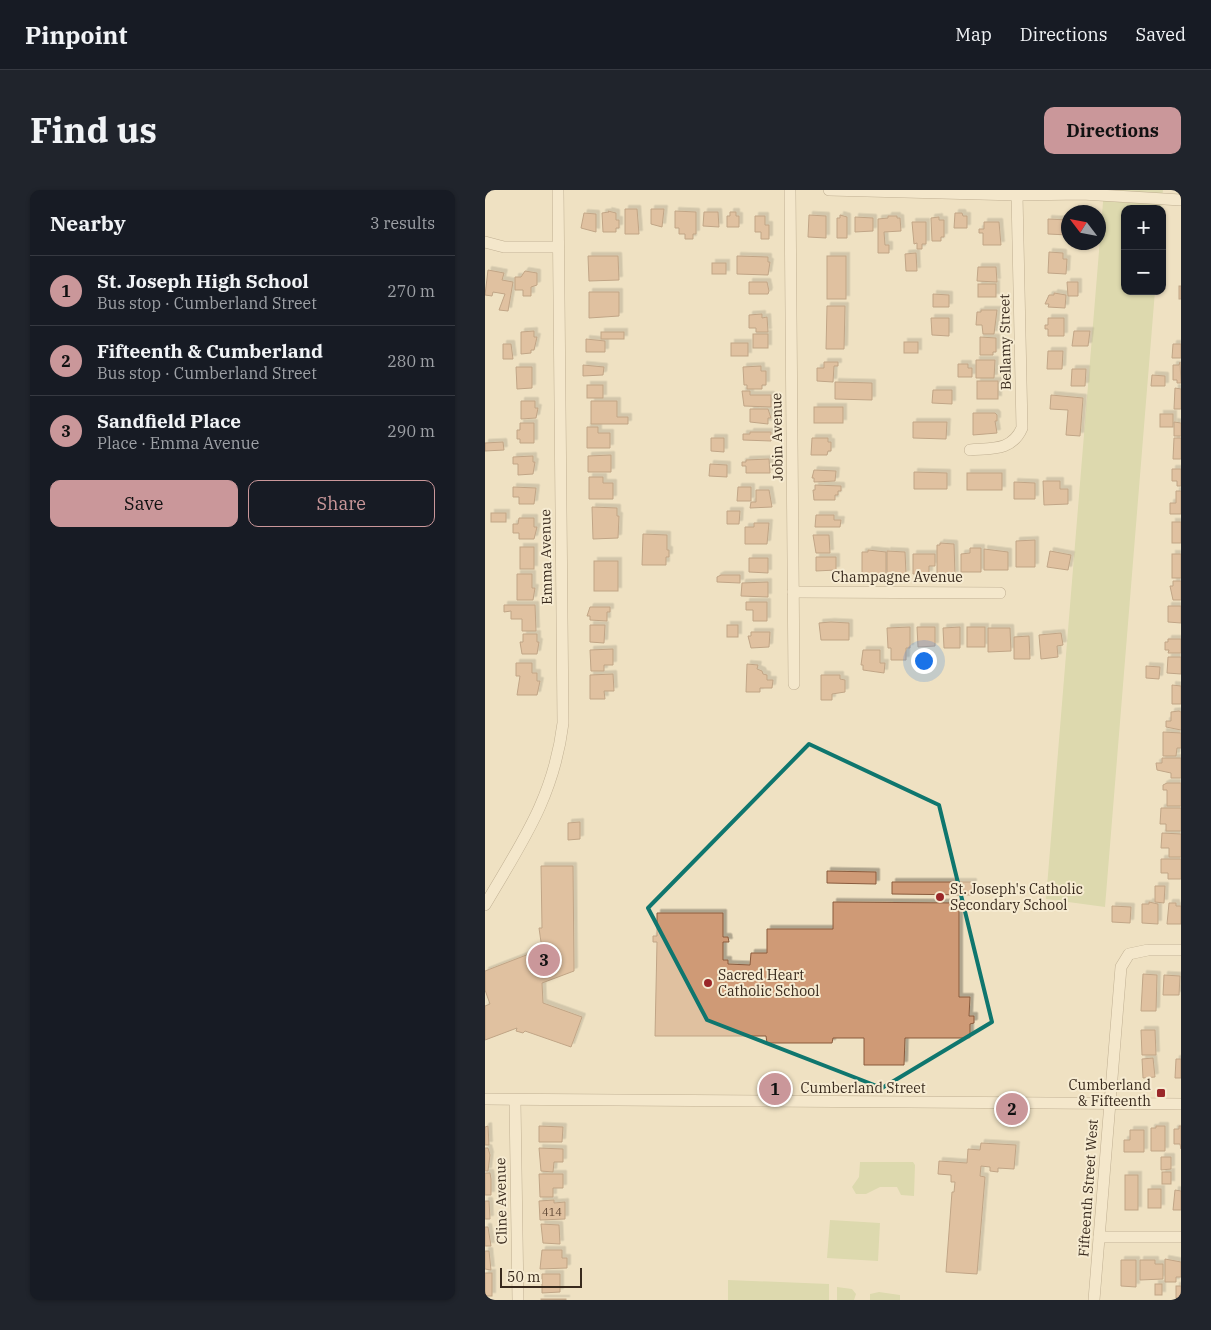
<!DOCTYPE html>
<meta charset="utf-8">
<style>
:root{--surface:#171b24;--page:#20242c;--text:#f1f3f6;--muted:#9ea1a6;--line:#363941;--accent:#ca979a}
body{margin:0;font-family:"IBM Plex Serif",serif;background:var(--page);color:var(--text)}
.controls{position:absolute;right:15px;top:15px;display:grid;overflow:hidden;border-radius:10px;box-shadow:0 1px 4px #0004}
.controls button{width:45px;height:45px;display:grid;place-items:center;padding:0;border:0;border-bottom:1px solid var(--line);background:var(--surface);color:var(--text);font:25px sans-serif}
.compass{position:absolute;left:576px;top:15px;width:45px;height:45px;border-radius:50%;background:var(--surface);box-shadow:0 1px 4px #0004;rotate:302deg}
.scale{position:absolute;left:15px;bottom:12px;width:82px;box-sizing:border-box;padding-left:5px;border:2px solid #392a1d;border-top:0;font-size:14px;line-height:18px;white-space:nowrap;color:#392a1d;-webkit-text-stroke:4px #f6ebd1;paint-order:stroke}
.you{position:absolute;left:438px;top:470px;width:18px;height:18px;margin:-12px;border:4px solid #fff;border-radius:50%;background:#1a73e8;box-shadow:0 0 0 8px #1a73e833}
.badge{display:grid;place-items:center;width:32px;height:32px;border-radius:50%;background:var(--accent);color:#111;font-size:16px;font-weight:700}
.pin{position:absolute;translate:-50% -50%;border:2px solid #fff;box-shadow:0 1px 5px #0006}
.list{margin:0;padding:0;list-style:none}
h2{display:flex;justify-content:space-between;align-items:center;height:65px;margin:0;padding:0 20px;font-size:21px}
h2 small{font-size:16px;font-weight:400;color:var(--muted)}
.list li{display:grid;grid-template-columns:32px 1fr auto;gap:15px;align-items:center;box-sizing:border-box;height:70px;padding:0 20px;border-top:1px solid var(--line)}
.list b{display:block;font-size:19px;white-space:nowrap}
.list p{margin:0;font-size:16px;white-space:nowrap;color:var(--muted)}
.list em{font-size:16px;font-style:normal;color:var(--muted)}
.actions{display:flex;gap:10px;padding:15px 20px}
.actions a{flex:1;padding:11px 0;border:1px solid var(--accent);border-radius:10px;text-align:center;font-size:18px;color:var(--accent)}
.actions .main{background:var(--accent);color:#111}
.map{position:relative;flex:none;width:696px;height:1110px;overflow:hidden;border-radius:10px}
header{display:flex;align-items:center;gap:30px;box-sizing:border-box;height:70px;padding:0 25px;background:var(--surface);border-bottom:1px solid var(--line)}
header strong{font-size:24px}
nav{display:flex;gap:28px;margin-inline-start:auto;font-size:18px}
.intro{display:flex;align-items:center;justify-content:space-between;box-sizing:border-box;height:120px;padding:0 30px}
h1{margin:0;font-size:35px}
.button{padding:12px 22px;border-radius:10px;background:var(--accent);color:#111;font-size:18px;font-weight:700}
main{display:flex;gap:30px;padding:0 30px}
aside{flex:1;background:var(--surface);border-radius:10px;box-shadow:0 1px 4px #0004}
.map>svg:first-child{display:block}
.green{fill:#c8ce95}
.building{fill:#cf9a76;stroke:#895b3d;filter:url(#shadow)}
.lines{fill:none;stroke-linecap:round;stroke-linejoin:round}
.minor-casing{stroke:#897258;stroke-width:12}
.minor{stroke:#faeed5;stroke-width:11}
.marked{fill:none;stroke:#0f766e;stroke-width:4;stroke-linejoin:round}
.poi-dot{fill:#9a2729;stroke:#f6ebd1;stroke-width:2}
.labels{text-anchor:middle;dominant-baseline:central;stroke-width:4;stroke-linejoin:round;paint-order:stroke}
.number-label{font-size:11px;fill:#5e4633}
.street-label{font-size:14px;fill:#392a1d;stroke:#f6ebd1}
.poi-label{font-size:14px;fill:#392a1d;stroke:#f6ebd1;text-anchor:start}
</style>
<header>
<strong>Pinpoint</strong>
<nav><a>Map</a><a>Directions</a><a>Saved</a></nav>
</header>
<div class="intro"><h1>Find us</h1><a class="button">Directions</a></div>
<main>
<aside>
<h2>Nearby<small>3 results</small></h2>
<ul class="list">
<li><span class="badge">1</span><div><b>St. Joseph High School</b><p>Bus stop · Cumberland Street</p></div><em>270 m</em></li>
<li><span class="badge">2</span><div><b>Fifteenth &amp; Cumberland</b><p>Bus stop · Cumberland Street</p></div><em>280 m</em></li>
<li><span class="badge">3</span><div><b>Sandfield Place</b><p>Place · Emma Avenue</p></div><em>290 m</em></li>
</ul>
<div class="actions"><a class="main">Save</a><a>Share</a></div>
</aside>
<div class="map">
<svg width="696" height="1110" viewBox="0 0 696 1110">
<defs>
<filter id="shadow"><feDropShadow dx="3.5" dy="-3.5" stdDeviation="0" flood-color="#0004"/></filter>
</defs>
<rect width="100%" height="100%" fill="#efe1c2"/>
<g class="green">
<path d="M619 0H678L676 19H640V101H670L620 717 561 709Z"/>
<path d="M375 972H428L430 975 429 1006 416 1005 412 997H395L381 1004H371L367 997 374 987Z"/>
<path d="M345 1030 395 1033 393 1071 342 1068Z"/>
<path d="M243 1090 344 1094V1110H243Z"/>
<path d="M352 1097 367 1099 371 1104 369 1110H352Z"/>
<path d="M394 1102 415 1105V1110H385V1104Z"/>
</g>
<g class="building">
<path d="M140 19H152L154 44H140Z"/>
<path d="M166 19H179L177 37 166 34Z"/>
<path d="M123 21 131 23V30H134V38H131V42H118L117 23 124 22Z"/>
<path d="M190 21 211 22V44H208V49H200V44H194V38H190Z"/>
<path d="M219 22H233L234 37 218 36Z"/>
<path d="M245 22H251V26H254V37H242V26H245Z"/>
<path d="M99 23 111 24V42L96 38Z"/>
<path d="M470 23H477L478 26H482V38H469Z"/>
<path d="M324 25 341 26V48L323 47Z"/>
<path d="M355 25 362 27V48H352V28H355Z"/>
<path d="M270 26H280V35H284V49H276V42H270Z"/>
<path d="M403 26H412V28H415L416 41 399 42 400 55H404V63H393V29L403 28Z"/>
<path d="M370 27 388 28V41L370 42Z"/>
<path d="M454 27V30H459V47H456V51H447L446 28Z"/>
<path d="M563 29 583 30V45L563 44Z"/>
<path d="M427 32H441V54H437V59H432V53L429 54Z"/>
<path d="M499 32H514L516 55H498V43H494V39H499Z"/>
<path d="M564 62 578 63V69H582L581 84 563 83Z"/>
<path d="M431 63 432 81H421L420 64Z"/>
<path d="M103 66H133L134 90 104 91Z"/>
<path d="M252 66 283 67V72H285L283 85 252 84Z"/>
<rect x="342" y="66" width="19" height="43"/>
<rect x="227" y="73" width="14" height="11"/>
<path d="M493 77H511L512 92 492 91Z"/>
<path d="M3 80 19 83 17 90 28 92 23 121 14 120 20 104 8 102 7 106 0 105Z"/>
<path d="M40 81 52 83V95L46 97V106H38V100H30V87H36Z"/>
<path d="M264 92H282L284 101 283 104H264Z"/>
<path d="M582 92H593V106H583Z"/>
<rect x="493" y="94" width="18" height="13"/>
<rect x="694" y="96" width="2" height="13"/>
<path d="M104 102H134V126L104 128Z"/>
<path d="M569 103 581 105 580 118 563 117 564 114H560L564 105H569Z"/>
<path d="M448 104 464 105V117H448Z"/>
<path d="M342 116H360L359 159H341Z"/>
<path d="M496 120H512L509 144H498L497 135H491L492 122H496Z"/>
<path d="M277 124V128L282 127 283 142H271V138H264V125Z"/>
<path d="M446 128H464V146L447 145Z"/>
<path d="M563 128H579V146H563V139H560V135H563Z"/>
<path d="M49 141V147H52L49 160H46V163L36 164V142Z"/>
<path d="M589 141H605L603 156H587Z"/>
<rect x="116" y="142" width="23" height="7"/>
<rect x="268" y="144" width="15" height="14"/>
<path d="M495 147 511 148V162H508V165H495Z"/>
<path d="M101 149 120 151V162H101Z"/>
<rect x="419" y="152" width="14" height="11"/>
<rect x="246" y="153" width="17" height="13"/>
<path d="M18 154H26L28 169H18Z"/>
<path d="M688 154H696V168H687Z"/>
<path d="M563 161H578L577 179H562Z"/>
<path d="M491 170H510L509 188H491Z"/>
<path d="M339 172H353V176H349L348 192 332 191V178H339Z"/>
<path d="M695 172 696 193H692V190H688V175H694Z"/>
<path d="M473 174H483V178H487V187H473Z"/>
<path d="M98 175 119 177 118 185 98 186Z"/>
<path d="M276 176V181H281V195H277V199H262V195H259L258 177Z"/>
<path d="M31 177H47V198L32 199Z"/>
<path d="M587 179H601L600 196H586Z"/>
<path d="M667 185 680 186V196H666Z"/>
<rect x="492" y="191" width="21" height="18"/>
<path d="M350 192 387 193V210L350 209Z"/>
<rect x="102" y="195" width="16" height="13"/>
<path d="M690 198 696 199V219H689Z"/>
<path d="M448 200H467V214L447 213Z"/>
<path d="M257 201H265V205H286V217L259 216Z"/>
<path d="M566 205 598 208 595 246 581 245 583 220 565 219Z"/>
<path d="M36 211H50V218H53L51 228 36 229Z"/>
<path d="M106 211H132V227H143V234H106Z"/>
<rect x="329" y="217" width="29" height="16"/>
<path d="M265 219H283L286 228H283V234L265 232Z"/>
<path d="M488 223H510L512 225V231H510L512 243 488 245Z"/>
<rect x="675" y="224" width="13" height="13"/>
<path d="M428 232H462L461 249 428 248Z"/>
<path d="M689 232 696 233V246H689Z"/>
<path d="M35 233H49V253H35V249H32V240H35Z"/>
<path d="M102 237H113V243H125V258H102Z"/>
<path d="M265 242H286V251L258 250V244H265Z"/>
<path d="M226 248H239V262L226 261Z"/>
<path d="M327 248H343V252H346V261H343L342 265H326Z"/>
<path d="M689 248H696V269H688Z"/>
<path d="M18 252 19 260 0 261V253Z"/>
<path d="M126 265V282H103V266Z"/>
<path d="M48 266V272H50L48 284 33 285V274H28V267Z"/>
<path d="M284 269 285 283H261V276H257V272H261V270Z"/>
<path d="M225 274 242 275V287L224 286Z"/>
<path d="M687 279H696V296H692V291H687Z"/>
<path d="M329 280 351 281 350 291 329 292V288H327Z"/>
<path d="M429 282 462 283V299H429Z"/>
<rect x="482" y="283" width="35" height="17"/>
<path d="M104 287H118V293H128V309H104Z"/>
<path d="M558 291H575V299H583V314L559 315Z"/>
<path d="M529 292 550 293V309H529Z"/>
<path d="M330 295 356 296V301H353V305H350V310H329L328 300H330Z"/>
<path d="M28 297 51 298 49 314H34V307H28Z"/>
<path d="M253 297H266V311H252Z"/>
<path d="M271 300H284L287 317 265 318 266 312H271Z"/>
<path d="M691 301H696V324H685V313H691Z"/>
<path d="M107 317 132 318V326H134L133 348 108 349Z"/>
<path d="M242 321H255L254 334H242Z"/>
<rect x="6" y="323" width="15" height="9"/>
<path d="M331 325H349V330H356L355 337H330Z"/>
<path d="M34 328H49V337H52L49 349H34V343H28V334H33Z"/>
<rect x="687" y="332" width="9" height="21"/>
<path d="M269 333H284L282 354H260V337H269Z"/>
<path d="M158 344 182 345V360H184V367H181V375H157Z"/>
<path d="M328 345H344L345 363H331Z"/>
<path d="M550 350V377H531V351Z"/>
<path d="M455 353 469 354 470 385H452V355H455Z"/>
<rect x="35" y="357" width="14" height="22"/>
<path d="M485 358H496V382H476V364L485 363Z"/>
<path d="M499 359 523 362V380H499Z"/>
<path d="M383 360 401 362V384H377V362H383Z"/>
<path d="M402 361 420 362 421 384 408 386V384H402Z"/>
<path d="M565 361 586 365 583 380 562 377Z"/>
<path d="M428 364H450V376H444V384H428Z"/>
<rect x="687" y="364" width="9" height="24"/>
<path d="M331 367H351V380L331 381Z"/>
<path d="M264 368H283V383L264 382Z"/>
<rect x="109" y="371" width="24" height="30"/>
<path d="M32 384H47V398H50L48 410H32Z"/>
<path d="M236 385H255V393L232 392V387Z"/>
<path d="M688 391H696V410H688L685 396H688Z"/>
<path d="M283 392V407L256 406 257 393Z"/>
<path d="M261 412H282V431H268V420H261Z"/>
<path d="M19 415H50L51 441H37V429H26V421L19 422Z"/>
<path d="M683 416H696V433L683 432Z"/>
<path d="M105 417H125V422H122V431L105 430V426H102Z"/>
<path d="M346 432 364 433V450H336L334 433Z"/>
<path d="M105 435H120L119 453 105 452Z"/>
<rect x="242" y="435" width="11" height="12"/>
<path d="M425 437V458H421V470H406V458H403L402 438Z"/>
<path d="M432 437H450V456L433 457Z"/>
<path d="M475 437V458H459L458 438Z"/>
<rect x="482" y="437" width="18" height="20"/>
<path d="M503 438H525L526 461 503 462Z"/>
<path d="M266 442H285L284 457 266 458 263 446H266Z"/>
<path d="M576 443 578 455 572 456 573 467 556 469 554 445Z"/>
<path d="M38 444H52V452H54L52 464H37L35 452H38Z"/>
<path d="M544 446 545 469H529V447Z"/>
<path d="M683 449H696V463H683L684 460H680V452H683Z"/>
<path d="M128 459V475H119V481H106L105 460Z"/>
<path d="M378 460H395V473H400L399 483 378 480V475H376Z"/>
<path d="M683 467H696V484L682 483Z"/>
<path d="M31 473H47V483H52V491H55L52 505H32L35 486H31Z"/>
<path d="M262 474 273 475 272 479 277 481 278 484 282 485V490H288L287 498H275V502H261Z"/>
<path d="M661 476 675 477 674 489 661 488Z"/>
<path d="M128 484 129 501H119L120 509H105V485Z"/>
<path d="M336 485H355V489L360 490V502L347 504V510H336Z"/>
<path d="M687 495 696 496V514H687Z"/>
<path d="M694 521 696 522V540L681 537V531H686V522Z"/>
<path d="M678 542 696 543V558H692L691 566H678Z"/>
<path d="M677 568H696V588H686V583L672 580 671 573H677Z"/>
<path d="M682 593H696V616H682V600H678V595Z"/>
<path d="M676 618H696V641H681V634H675Z"/>
<path d="M95 632V649L83 650V633Z"/>
<path d="M677 643 696 644V667H684V658H676Z"/>
<path d="M676 669H696V689H683V683H676Z"/>
<path d="M56 676H88L89 781 57 793 58 813 97 827 86 857 40 841 38 843 31 841 32 838 0 850V816L5 814 0 800V781L57 759 54 738H57Z"/>
<path d="M342 681 391 682V694L342 693Z"/>
<path d="M407 692H488V705L407 704Z"/>
<path d="M670 696H680L679 713 670 712Z"/>
<path d="M348 712 474 713V807H485L484 826H489V833L485 834V848H420L419 875H379V848H348L347 853H282L281 846H170L172 752H168V746H172V723H238V747H243L244 752H238V770H243V774L265 775 266 763H282V739H348Z"/>
<path d="M664 712 673 714V734L657 733V714H664Z"/>
<path d="M684 713H691V716H696V734H682Z"/>
<path d="M627 716 646 717 645 733 627 732Z"/>
<path d="M658 784 672 785 671 821H656Z"/>
<path d="M679 785 695 786 694 805H678Z"/>
<path d="M656 840H670L671 865H657Z"/>
<path d="M668 868 670 887 658 888 657 869Z"/>
<path d="M691 869H696V888H690Z"/>
<path d="M3 936 4 955H0V937Z"/>
<path d="M54 936 78 937 77 952H54Z"/>
<path d="M671 936H680V961H666V938H671Z"/>
<path d="M694 936H696V959L695 954H689V939H694Z"/>
<path d="M645 940H659V962H639V950H645Z"/>
<path d="M496 953 531 955 529 979 513 978V982L505 981V977L496 976 495 986 500 987 492 1084 461 1082 467 1002H469L470 992H466V985L453 984 454 971 482 973 483 959 495 960Z"/>
<path d="M0 958H3L5 965 3 981H0Z"/>
<path d="M54 958 78 959V972H69L68 982 56 981Z"/>
<path d="M676 967H686V979L676 980Z"/>
<rect x="677" y="982" width="9" height="12"/>
<path d="M0 983H5L6 989V1005H0Z"/>
<path d="M54 984H78V998H68V1007H55Z"/>
<rect x="640" y="985" width="13" height="35"/>
<rect x="663" y="999" width="13" height="19"/>
<path d="M690 1000 696 1001V1020H688Z"/>
<path d="M69 1010V1013L80 1012V1029L55 1030 54 1011Z"/>
<path d="M0 1011H4L5 1029H0Z"/>
<path d="M56 1034 74 1035 75 1054 58 1053Z"/>
<path d="M0 1037H3L6 1056H0Z"/>
<path d="M57 1060H77V1068H82V1078L55 1079Z"/>
<path d="M0 1061H4L6 1080 0 1079Z"/>
<path d="M680 1069 696 1072V1087H691V1092H680Z"/>
<path d="M636 1070H651V1097L636 1096Z"/>
<path d="M655 1070H670V1074H678V1089L655 1090Z"/>
<rect x="0" y="1083" width="7" height="23"/>
<path d="M57 1084H75V1102L57 1103Z"/>
<rect x="670" y="1094" width="7" height="11"/>
<rect x="691" y="1096" width="5" height="12"/>
<rect x="56" y="1109" width="25" height="1"/>
</g>
<g class="lines">
<defs>
<g id="minor">
<path d="M305 0 309 494"/>
<path d="M344 0 532 5 597 4 696 10"/>
<path d="M0 52 19 57H73"/>
<path d="M485 260C507 258 527 261 537 238L532 5"/>
<path d="M308 402 515 403"/>
<path d="M0 715C37 652 69 607 78 533L73 0"/>
<path d="M0 909 696 914"/>
<path d="M30 911 33 1110"/>
<path d="M614 1047H696"/>
<path d="M609 1110 636 777 644 764 663 760H696"/>
</g>
</defs>
<use href="#minor" class="minor-casing"/>
<use href="#minor" class="minor"/>
</g>
<path d="M0 0H696V1110H0ZM324 554 454 615 507 832 397 898 222 830 163 718Z" fill="#efe1c2" fill-opacity=".55" fill-rule="evenodd"/>
<path class="marked" d="M324 554 454 615 507 832 397 898 222 830 163 718Z"/>
<g class="poi-dot">
<circle cx="455" cy="707" r="5"/>
<circle cx="223" cy="793" r="5"/>
<rect x="671" y="898" width="10" height="10" rx="2.5"/>
</g>
<g class="labels">
<g class="number-label">
<text x="67" y="1022">414</text>
</g>
<g class="street-label">
<text transform="translate(520 152) rotate(-91)">Bellamy Street</text>
<text transform="translate(292 247) rotate(-91)">Jobin Avenue</text>
<text transform="translate(61 367) rotate(-91)">Emma Avenue</text>
<text x="412" y="387">Champagne Avenue</text>
<text x="378" y="898">Cumberland Street</text>
<text transform="translate(603 998) rotate(-86)">Fifteenth Street West</text>
<text transform="translate(16 1011) rotate(-91)">Cline Avenue</text>
</g>
<g class="poi-label">
<text x="465" y="699">St. Joseph's Catholic<tspan x="465" dy="16">Secondary School</tspan></text>
<text x="233" y="785">Sacred Heart<tspan x="233" dy="16">Catholic School</tspan></text>
<text x="666" y="895" text-anchor="end">Cumberland<tspan x="666" dy="16">&amp; Fifteenth</tspan></text>
</g>
</g>
</svg>
<div class="controls">
<button>+</button>
<button>−</button>
</div>
<svg class="compass" viewBox="-18 -18 36 36"><path d="M0-13l5 13h-10z" fill="#e53935"/><path d="M0 13l5-13h-10z" fill="#9ea1a6"/></svg>
<div class="scale">50 m</div>
<div class="you"></div>
<div class="pin badge" style="left:290px;top:899px">1</div>
<div class="pin badge" style="left:527px;top:919px">2</div>
<div class="pin badge" style="left:59px;top:770px">3</div>
</div>
</main>
